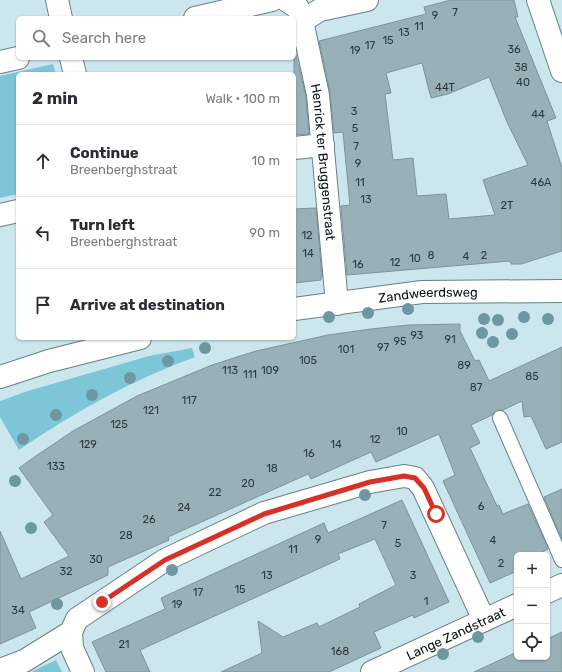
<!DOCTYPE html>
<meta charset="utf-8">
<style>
:root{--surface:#fff;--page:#f2f2f3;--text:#2b2b33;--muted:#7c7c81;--line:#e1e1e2}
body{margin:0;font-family:Rubik,sans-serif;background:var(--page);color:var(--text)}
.controls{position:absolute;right:12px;bottom:12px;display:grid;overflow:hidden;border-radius:6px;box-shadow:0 1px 3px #0004}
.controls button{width:36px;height:36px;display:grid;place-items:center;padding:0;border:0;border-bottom:1px solid var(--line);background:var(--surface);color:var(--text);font:20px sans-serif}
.stop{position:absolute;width:12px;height:12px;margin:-9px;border:3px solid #d93025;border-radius:50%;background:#fff}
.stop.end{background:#d93025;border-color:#fff;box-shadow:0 1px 4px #0008}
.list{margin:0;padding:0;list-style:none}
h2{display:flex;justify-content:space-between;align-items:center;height:52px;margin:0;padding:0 16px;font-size:17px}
h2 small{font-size:13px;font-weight:400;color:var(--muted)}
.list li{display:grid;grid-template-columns:26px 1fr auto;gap:12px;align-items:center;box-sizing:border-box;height:72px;padding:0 16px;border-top:1px solid var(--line)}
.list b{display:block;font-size:15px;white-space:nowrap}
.list p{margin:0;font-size:13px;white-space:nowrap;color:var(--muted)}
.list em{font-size:13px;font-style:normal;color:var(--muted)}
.icon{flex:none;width:22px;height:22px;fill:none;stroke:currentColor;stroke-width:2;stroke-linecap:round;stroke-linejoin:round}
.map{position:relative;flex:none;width:562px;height:672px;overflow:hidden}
.search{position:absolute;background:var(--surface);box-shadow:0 1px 3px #0004;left:16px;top:16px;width:280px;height:44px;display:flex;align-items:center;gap:10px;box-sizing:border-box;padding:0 14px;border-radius:6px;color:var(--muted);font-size:15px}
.panel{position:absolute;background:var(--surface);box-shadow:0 1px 3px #0004;left:16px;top:72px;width:280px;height:268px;border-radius:6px}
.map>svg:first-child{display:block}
.green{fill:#7cc6d8}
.building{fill:#98b1b8;stroke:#7c949a;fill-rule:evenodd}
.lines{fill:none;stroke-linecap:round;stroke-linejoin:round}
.lane-casing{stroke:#688086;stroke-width:16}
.street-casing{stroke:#688086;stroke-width:24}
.lane{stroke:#fff;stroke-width:14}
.street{stroke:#fff;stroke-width:22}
.tree{fill:#6d97a1}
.route{stroke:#d93025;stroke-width:5}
.labels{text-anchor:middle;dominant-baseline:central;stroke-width:4;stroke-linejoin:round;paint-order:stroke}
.number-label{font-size:11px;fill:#2b383c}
.street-label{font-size:13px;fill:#071012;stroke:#cbe6ec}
</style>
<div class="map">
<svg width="562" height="672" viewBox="0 0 562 672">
<rect width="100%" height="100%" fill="#cbe6ec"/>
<g class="green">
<path d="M53 64 56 74H18V194L0 198V76Z"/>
<path d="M192 348 195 357C132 380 74 412 19 450L0 417V401L28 391 149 356Z"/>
<path d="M56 660 62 672H31Z"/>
</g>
<g class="building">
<path d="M451 0H514L518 17H515L556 118 547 121 562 168V251L521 264H511L510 261 347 275 341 206 350 205 343 132 334 133 330 92 319 41 426 14 424 7ZM422 63 431 98 448 94 489 77 507 122 528 165 483 180 495 215 449 219 446 194 417 196 413 158 393 160 385 94 391 93 386 73Z"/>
<path d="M294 47 306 97 309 134 294 135Z"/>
<path d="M316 208 322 277H321V280L294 283V209Z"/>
<path d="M460 324V331L475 361 479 360 489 381 562 347V442L546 449 531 416 524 417 522 401 503 410H496L492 415 471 425 480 443 470 448 497 506 499 505 503 514 528 504 548 549 536 555H517V571L490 583 443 481 455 475 439 434 376 462 371 452 311 479 308 474 168 537 169 540 108 567V575L29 612 36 628 0 644V531L21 579 69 556 44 522 53 515 19 468 36 456 73 431 137 396 212 365 256 351 328 335 371 329 408 325Z"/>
<path d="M562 489V539L544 497Z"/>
<path d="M402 500 449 602 414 618 413 615 374 632 381 648 329 672H221L262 653 258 621 283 637 317 623 319 627 360 607 359 604 396 585 375 539 338 554 340 559 140 650 150 672H106L92 642 165 609 161 598 324 523 328 533Z"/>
<path d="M562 632V672H474L517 652V657H547V639Z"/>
</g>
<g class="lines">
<defs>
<path id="lane" d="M500 418 562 560"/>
<g id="street">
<path d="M57 0 61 18"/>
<path id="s1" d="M286 0 298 8 302 21 318 95 337 304"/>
<path d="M538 0 562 71"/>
<path d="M195 18 272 0"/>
<path d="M302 21 320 10 367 0"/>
<path d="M71 58 75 74"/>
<path d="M0 62 18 58"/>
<path d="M294 148 323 145"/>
<path d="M0 215 18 211"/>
<path id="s2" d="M294 309 422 292 562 291"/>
<path d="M0 377 49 361 140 338"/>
<path d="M547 592 562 585"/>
<path d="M0 670 24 661 71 632"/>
<path d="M83 672 72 648 71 632 77 619 165 560 264 513 370 482 404 476 415 478 423 488 484 620"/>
<path id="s3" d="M372 672 517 605"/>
</g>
</defs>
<use href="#lane" class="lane-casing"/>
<use href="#street" class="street-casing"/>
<use href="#lane" class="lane"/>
<use href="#street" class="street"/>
</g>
<g class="tree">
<circle cx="408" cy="309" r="6"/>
<circle cx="368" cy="313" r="6"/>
<circle cx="329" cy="317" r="6"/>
<circle cx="524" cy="317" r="6"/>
<circle cx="484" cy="319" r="6"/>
<circle cx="548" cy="319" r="6"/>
<circle cx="498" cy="320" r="6"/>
<circle cx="482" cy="333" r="6"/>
<circle cx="512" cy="334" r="6"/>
<circle cx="493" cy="342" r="6"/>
<circle cx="205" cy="348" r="6"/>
<circle cx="168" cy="361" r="6"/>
<circle cx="130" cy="378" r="6"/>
<circle cx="92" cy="395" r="6"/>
<circle cx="56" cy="415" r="6"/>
<circle cx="23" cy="439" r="6"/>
<circle cx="15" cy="481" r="6"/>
<circle cx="365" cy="495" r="6"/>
<circle cx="31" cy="528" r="6"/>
<circle cx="172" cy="570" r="6"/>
<circle cx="57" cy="604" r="6"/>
<circle cx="478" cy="637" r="6"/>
<circle cx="443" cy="654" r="6"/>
</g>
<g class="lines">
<path class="route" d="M102 602 165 560 264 514 370 482 404 476 415 478 424 488 436 514"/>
</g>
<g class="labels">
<g class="number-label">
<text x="455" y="12">7</text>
<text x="435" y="15">9</text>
<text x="419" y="26">11</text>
<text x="404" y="32">13</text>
<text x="388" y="40">15</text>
<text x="370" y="45">17</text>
<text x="514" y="49">36</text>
<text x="355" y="50">19</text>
<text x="521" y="67">38</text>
<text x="523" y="82">40</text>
<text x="445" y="87">44T</text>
<text x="354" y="111">3</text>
<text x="538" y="114">44</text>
<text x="355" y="128">5</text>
<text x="356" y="146">7</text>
<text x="358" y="163">9</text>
<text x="360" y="182">11</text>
<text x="541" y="182">46A</text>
<text x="366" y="199">13</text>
<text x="507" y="205">2T</text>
<text x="307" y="235">12</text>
<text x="308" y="253">14</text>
<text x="431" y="255">8</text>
<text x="484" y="255">2</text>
<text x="466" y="256">4</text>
<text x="415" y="258">10</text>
<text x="395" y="262">12</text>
<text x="358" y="264">16</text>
<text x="417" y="335">93</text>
<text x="450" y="339">91</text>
<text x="400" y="341">95</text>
<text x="383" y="347">97</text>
<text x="346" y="349">101</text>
<text x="308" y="360">105</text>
<text x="464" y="365">89</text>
<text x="230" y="370">113</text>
<text x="270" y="370">109</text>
<text x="250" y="374">111</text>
<text x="532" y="376">85</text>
<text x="476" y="387">87</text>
<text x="189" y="400">117</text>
<text x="151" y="410">121</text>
<text x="119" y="424">125</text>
<text x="402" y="431">10</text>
<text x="375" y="439">12</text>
<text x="88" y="444">129</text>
<text x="336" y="444">14</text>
<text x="309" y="453">16</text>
<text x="56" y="466">133</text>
<text x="272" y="468">18</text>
<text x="248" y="483">20</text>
<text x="215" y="492">22</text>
<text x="481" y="506">6</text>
<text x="184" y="507">24</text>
<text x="149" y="519">26</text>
<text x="384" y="525">7</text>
<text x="126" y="535">28</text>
<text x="318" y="539">9</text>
<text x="493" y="540">4</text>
<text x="398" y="543">5</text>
<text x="293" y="549">11</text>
<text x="96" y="559">30</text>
<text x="501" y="563">2</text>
<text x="66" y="571">32</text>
<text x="267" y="575">13</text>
<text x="413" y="575">3</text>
<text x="240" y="589">15</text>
<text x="198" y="592">17</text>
<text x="426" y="601">1</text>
<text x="177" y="604">19</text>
<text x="18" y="610">34</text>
<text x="124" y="644">21</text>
<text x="340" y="651">168</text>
</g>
<g class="street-label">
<text stroke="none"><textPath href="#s1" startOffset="171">Henrick ter Bruggenstraat</textPath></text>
<text stroke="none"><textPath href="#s2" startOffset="135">Zandweerdsweg</textPath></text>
<text stroke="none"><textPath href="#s3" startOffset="92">Lange Zandstraat</textPath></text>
</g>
</g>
</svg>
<div class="controls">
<button>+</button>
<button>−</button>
<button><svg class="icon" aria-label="locate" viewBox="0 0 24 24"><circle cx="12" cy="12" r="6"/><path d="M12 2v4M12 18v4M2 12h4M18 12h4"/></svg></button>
</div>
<div class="stop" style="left:436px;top:514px"></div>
<div class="stop end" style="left:102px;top:602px"></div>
<div class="search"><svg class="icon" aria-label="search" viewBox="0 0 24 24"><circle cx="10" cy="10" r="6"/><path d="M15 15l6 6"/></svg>Search here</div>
<section class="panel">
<h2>2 min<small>Walk · 100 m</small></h2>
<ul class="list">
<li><svg class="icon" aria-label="ahead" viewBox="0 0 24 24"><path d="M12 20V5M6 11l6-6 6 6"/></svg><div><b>Continue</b><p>Breenberghstraat</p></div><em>10 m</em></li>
<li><svg class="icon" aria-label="left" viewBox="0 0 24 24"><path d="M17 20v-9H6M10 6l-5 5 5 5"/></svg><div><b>Turn left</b><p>Breenberghstraat</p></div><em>90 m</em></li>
<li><svg class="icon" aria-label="arrive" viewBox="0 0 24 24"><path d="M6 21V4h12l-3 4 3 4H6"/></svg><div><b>Arrive at destination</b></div></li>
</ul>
</section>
</div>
